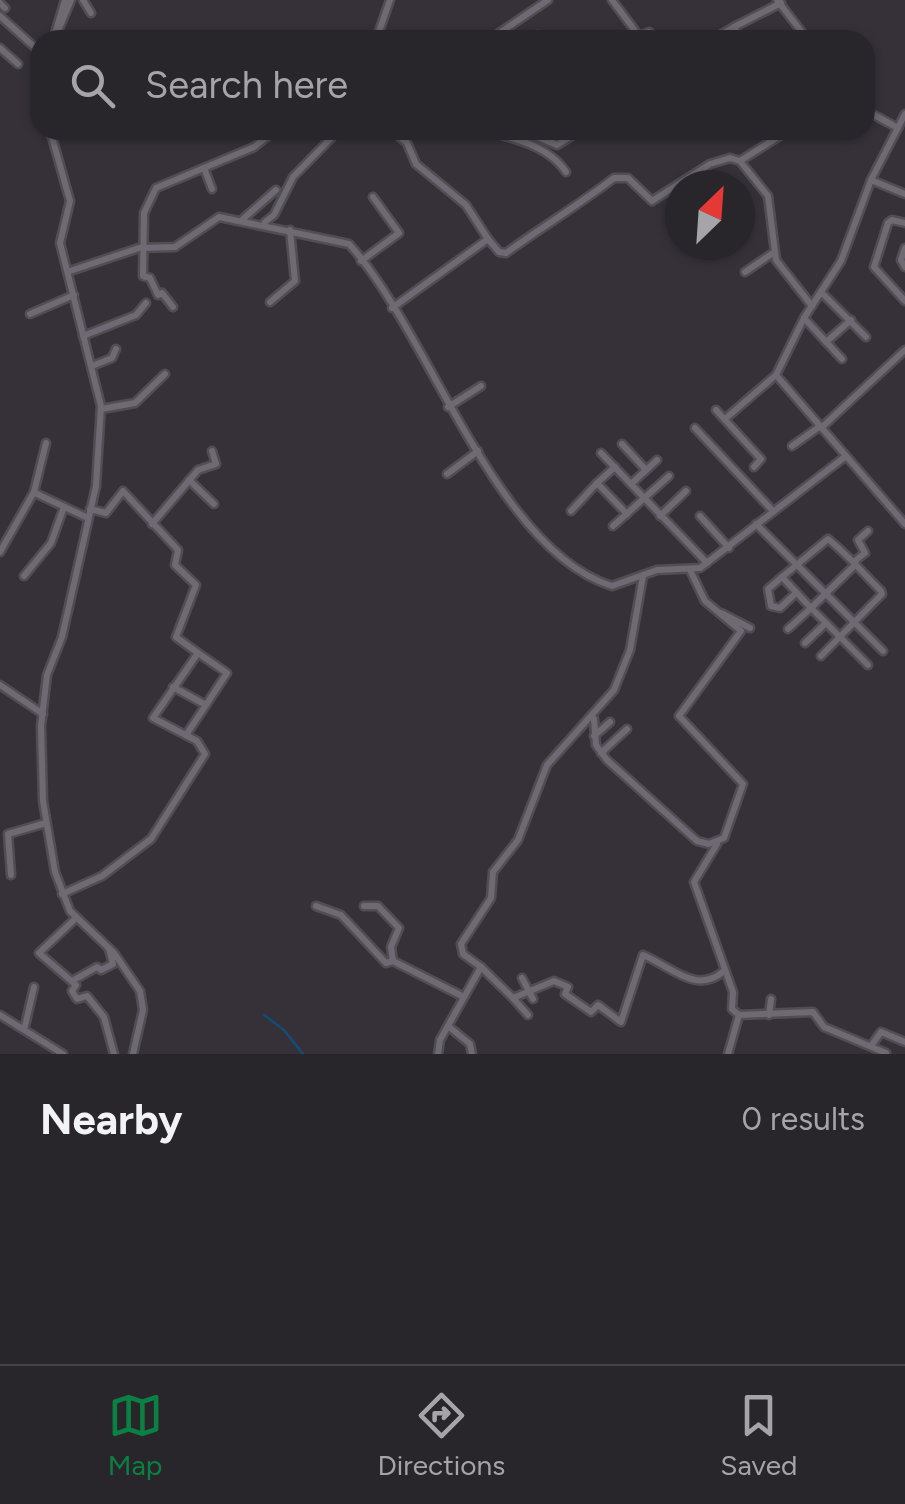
<!DOCTYPE html>
<style>
:root{--surface:#28252b;--page:#302d33;--text:#f1f3f6;--muted:#a5a5a9;--line:#444247;--accent:#0b8043}
body{margin:0;font-family:Figtree,sans-serif;background:var(--page);color:var(--text)}
.compass{position:absolute;left:665px;top:170px;width:90px;height:90px;border-radius:50%;background:var(--surface);box-shadow:0 2px 8px #0004;rotate:25deg}
.list{margin:0;padding:0;list-style:none}
h2{display:flex;justify-content:space-between;align-items:center;height:130px;margin:0;padding:0 40px;font-size:42px}
h2 small{font-size:32px;font-weight:400;color:var(--muted)}
.icon{flex:none;width:55px;height:55px;fill:none;stroke:currentColor;stroke-width:2;stroke-linecap:round;stroke-linejoin:round}
.map{position:relative;flex:none;width:905px;height:1054px;overflow:hidden}
.search{position:absolute;background:var(--surface);box-shadow:0 2px 8px #0004;left:30px;right:30px;top:30px;height:110px;display:flex;align-items:center;gap:25px;box-sizing:border-box;padding:0 35px;border-radius:30px;color:var(--muted);font-size:38px}
.sheet{height:310px;background:var(--surface)}
nav{display:flex;justify-content:space-around;align-items:center;box-sizing:border-box;height:140px;border-top:2px solid var(--line);background:var(--surface);font-size:28px;color:var(--muted)}
nav a{display:grid;justify-items:center;gap:5px}
nav .on{color:var(--accent)}
.map>svg:first-child{display:block}
.lines{fill:none;stroke-linecap:round;stroke-linejoin:round}
.stream{stroke:#144c75;stroke-width:2.5}
.street-casing{stroke:#504d53;stroke-width:11}
.street{stroke:#6e6972;stroke-width:6}
</style>
<div class="map">
<svg width="905" height="1054" viewBox="0 0 905 1054">
<rect width="100%" height="100%" fill="#363139"/>
<g class="lines">
<path class="stream" d="M264 1015 284 1030 303 1054"/>
<defs>
<g id="street">
<path d="M83 0 91 13"/>
<path d="M612 0 639 36 637 40"/>
<path d="M777 0 808 40"/>
<path d="M0 3 5 8"/>
<path d="M0 16 40 52"/>
<path d="M734 27 781 3"/>
<path d="M538 35 541 40"/>
<path d="M639 36 649 32 659 40"/>
<path d="M54 37 65 0"/>
<path d="M54 40 71 0"/>
<path d="M376 40 390 0"/>
<path d="M489 40 548 0"/>
<path d="M711 40 734 27 741 40"/>
<path d="M0 48 18 64"/>
<path d="M865 110 898 128"/>
<path d="M905 114 871 180 841 261 804 318 776 375 905 524"/>
<path d="M50 130 70 201 60 243 101 406 96 486 62 637 47 675 41 726 43 801 55 872 70 911 114 953 140 991 143 1010 133 1054"/>
<path d="M392 130 407 143 416 164 466 205 488 239"/>
<path d="M480 130C511 137 548 145 566 172"/>
<path d="M521 130 557 145 581 130"/>
<path d="M740 161 768 196 776 260 812 306"/>
<path d="M204 168 212 189"/>
<path d="M871 180 905 194"/>
<path d="M243 219 276 190"/>
<path d="M265 222 274 215 293 177 339 130"/>
<path d="M905 223 892 220 888 223 874 267 905 301"/>
<path d="M905 248 901 260 905 267"/>
<path d="M361 261 399 233 373 197"/>
<path d="M70 271 139 248 175 247 219 217 349 244C428 330 495 550 612 586L657 570 700 568 846 456"/>
<path d="M745 272 773 253"/>
<path d="M822 293 866 337"/>
<path d="M270 302 295 281 290 230"/>
<path d="M173 307 162 293 158 295 150 278 143 276 144 213 156 188 254 147 276 130"/>
<path d="M392 308 488 239 499 252 506 253C542 227 580 204 614 178H628L652 201 710 164 730 158 740 161 789 130"/>
<path d="M30 314 74 295"/>
<path d="M804 318 842 359"/>
<path d="M83 336 136 315 146 303"/>
<path d="M826 342 851 320"/>
<path d="M92 366 112 358 116 349"/>
<path d="M448 407 481 386"/>
<path d="M101 409 135 403 165 374"/>
<path d="M716 410 761 459 754 467"/>
<path d="M725 419 776 375"/>
<path d="M695 428 773 511"/>
<path d="M821 428 905 350"/>
<path d="M622 444 646 470"/>
<path d="M792 446 819 427"/>
<path d="M601 453 707 563"/>
<path d="M615 467 597 483 627 514"/>
<path d="M447 474 478 451"/>
<path d="M189 480 214 504"/>
<path d="M631 484 657 460"/>
<path d="M35 493 88 518"/>
<path d="M571 511 597 483"/>
<path d="M660 516 686 491"/>
<path d="M700 516 729 548"/>
<path d="M152 524 198 470 216 464 212 451"/>
<path d="M756 524 883 651"/>
<path d="M613 526 669 476"/>
<path d="M0 552 34 492 46 443"/>
<path d="M24 576 51 543 64 507"/>
<path d="M782 577 768 589 771 606 780 608 796 593"/>
<path d="M721 613 750 628"/>
<path d="M788 629 811 608 868 665"/>
<path d="M805 643 826 623"/>
<path d="M198 653 227 673 206 705"/>
<path d="M821 656 882 594 881 591C863 573 847 554 828 539L782 577 811 608 855 565 856 560 865 553 858 540 868 531"/>
<path d="M0 685 43 714"/>
<path d="M173 687 206 705 186 735"/>
<path d="M594 719 596 745 607 760 697 841 709 844 724 838 743 784 679 716 741 631 705 601 690 570"/>
<path d="M594 736 610 722"/>
<path d="M601 753 627 729"/>
<path d="M717 844 694 882 733 992 732 1009 739 1015 728 1054"/>
<path d="M11 875 8 834 46 823"/>
<path d="M62 894 102 876 151 839 205 754 197 741 153 718 198 653 176 637 196 585 175 565 178 550 123 491 106 513 90 509"/>
<path d="M316 906 341 915 386 963 393 961 464 997"/>
<path d="M364 906H378L399 928 391 947 393 961"/>
<path d="M76 918 39 953 76 985 72 991 77 999 87 996 104 1017 114 1054"/>
<path d="M481 967 513 998 554 981 568 987 565 994 591 1012 598 1005 621 1022 643 955C672 967 696 995 724 971"/>
<path d="M522 978 533 999"/>
<path d="M72 981 97 967 101 970 113 964 109 949"/>
<path d="M513 998 528 1015"/>
<path d="M0 1015 63 1054"/>
<path d="M739 1015 813 1012 824 1027 886 1053"/>
<path d="M769 1015 771 999"/>
<path d="M25 1026 34 987"/>
<path d="M448 1026 470 1044 472 1054"/>
<path d="M871 1046 881 1032 905 1042"/>
<path d="M438 1054 440 1040 481 967 463 954 461 944 491 898 493 872 518 840 547 765 614 690 630 650 643 576"/>
</g>
</defs>
<use href="#street" class="street-casing"/>
<use href="#street" class="street"/>
</g>
</svg>
<svg class="compass" viewBox="-18 -18 36 36"><path d="M0-13l5 13h-10z" fill="#e53935"/><path d="M0 13l5-13h-10z" fill="#a5a5a9"/></svg>
<div class="search"><svg class="icon" aria-label="search" viewBox="0 0 24 24"><circle cx="10" cy="10" r="6"/><path d="M15 15l6 6"/></svg>Search here</div>
</div>
<section class="sheet">
<h2>Nearby<small>0 results</small></h2>
<ul class="list">
</ul>
</section>
<nav>
<a class="on"><svg class="icon" aria-label="map" viewBox="0 0 24 24"><path d="M3 6l6-2 6 2 6-2v14l-6 2-6-2-6 2zM9 4v14M15 6v14"/></svg>Map</a>
<a><svg class="icon" aria-label="directions" viewBox="0 0 24 24"><path d="M12 3l9 9-9 9-9-9zM9 14v-3h6M13 9l2 2-2 2"/></svg>Directions</a>
<a><svg class="icon" aria-label="saved" viewBox="0 0 24 24"><path d="M7 4h10v16l-5-4-5 4z"/></svg>Saved</a>
</nav>
